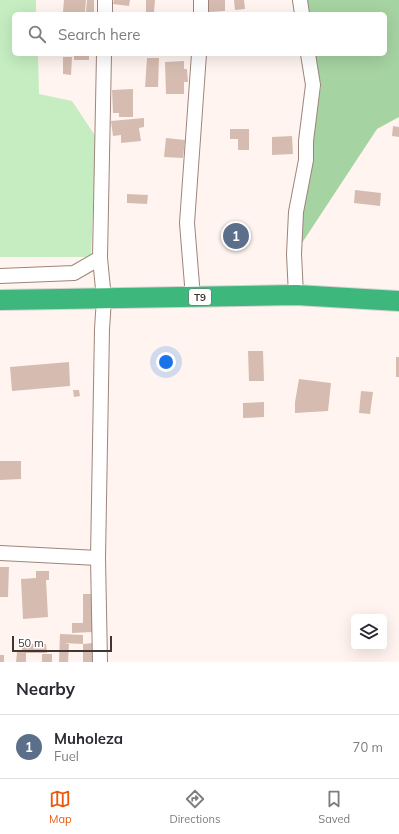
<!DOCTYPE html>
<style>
:root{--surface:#fff;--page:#f2f2f3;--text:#2b2b33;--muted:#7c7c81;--line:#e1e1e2;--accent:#ea580c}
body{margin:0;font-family:Mulish,sans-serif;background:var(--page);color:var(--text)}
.controls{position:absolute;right:12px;bottom:12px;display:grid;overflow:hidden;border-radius:6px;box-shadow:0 4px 16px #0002}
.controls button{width:36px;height:36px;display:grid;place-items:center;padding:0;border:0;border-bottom:1px solid var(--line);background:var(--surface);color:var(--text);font:20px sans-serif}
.scale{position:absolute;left:12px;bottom:10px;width:100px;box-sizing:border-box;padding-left:4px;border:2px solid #403531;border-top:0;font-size:11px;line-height:14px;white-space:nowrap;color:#403531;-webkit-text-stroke:3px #fff;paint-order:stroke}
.you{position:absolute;left:166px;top:362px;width:14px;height:14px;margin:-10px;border:3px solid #fff;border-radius:50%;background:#1a73e8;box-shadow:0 0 0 6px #1a73e833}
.badge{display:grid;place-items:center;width:26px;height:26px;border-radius:50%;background:var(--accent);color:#fff;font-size:13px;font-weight:700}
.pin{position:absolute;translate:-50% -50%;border:2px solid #fff;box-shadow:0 1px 4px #0006}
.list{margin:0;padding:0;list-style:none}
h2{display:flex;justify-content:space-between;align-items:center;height:52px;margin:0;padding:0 16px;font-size:17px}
h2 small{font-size:13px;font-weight:400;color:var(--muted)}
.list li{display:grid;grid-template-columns:26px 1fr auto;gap:12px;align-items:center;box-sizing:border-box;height:64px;padding:0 16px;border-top:1px solid var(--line)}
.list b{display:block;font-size:15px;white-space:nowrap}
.list p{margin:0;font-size:13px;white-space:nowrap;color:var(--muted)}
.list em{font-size:13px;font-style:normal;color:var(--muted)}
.icon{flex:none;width:22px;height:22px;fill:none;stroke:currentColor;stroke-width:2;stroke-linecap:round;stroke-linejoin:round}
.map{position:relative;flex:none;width:399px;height:662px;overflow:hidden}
.search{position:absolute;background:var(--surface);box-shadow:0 4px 16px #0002;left:12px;right:12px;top:12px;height:44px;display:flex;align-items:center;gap:10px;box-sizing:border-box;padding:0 14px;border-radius:6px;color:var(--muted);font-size:15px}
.sheet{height:116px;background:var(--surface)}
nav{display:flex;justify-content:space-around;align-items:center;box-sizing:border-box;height:56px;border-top:1px solid var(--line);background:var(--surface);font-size:11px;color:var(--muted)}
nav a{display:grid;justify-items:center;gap:2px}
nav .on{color:var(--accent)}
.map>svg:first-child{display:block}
.green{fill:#c5edc1}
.forest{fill:#a6d3a2}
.building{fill:#d6bcb0}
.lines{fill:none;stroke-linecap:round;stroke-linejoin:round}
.minor-casing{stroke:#9d857b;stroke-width:16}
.highway-casing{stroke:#d5d3d2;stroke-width:22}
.minor{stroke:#fff;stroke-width:14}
.highway{stroke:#3db77b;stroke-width:20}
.labels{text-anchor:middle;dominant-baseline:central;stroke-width:3;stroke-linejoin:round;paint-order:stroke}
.shield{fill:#fff;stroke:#79726f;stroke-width:1}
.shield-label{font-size:10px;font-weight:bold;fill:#403531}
</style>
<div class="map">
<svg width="399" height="662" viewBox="0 0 399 662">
<rect width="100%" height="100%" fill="#fff4ef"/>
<path class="green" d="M0 0H36V14H14V54H38L39 94 72 101 96 137 91 257H0Z"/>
<path class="forest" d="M307 0H399V117L377 129 298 249 300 223 313 156V136L321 86 315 54H385V14H309Z"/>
<g class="building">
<path d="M64 0H86L85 12H63Z"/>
<path d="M87 0H94V13L86 12Z"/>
<path d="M114 0H130L129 6 113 4Z"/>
<path d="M146 0H155L154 12H146Z"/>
<path d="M207 0H225V11L208 12Z"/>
<path d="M234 0H244L245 9 235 10Z"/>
<rect x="74" y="54" width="15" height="6"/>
<path d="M63 57H72L71 75 63 74Z"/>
<path d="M147 58H159L158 87H145Z"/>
<path d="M184 61V69H187L188 82H184V94H166L165 62Z"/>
<path d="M133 89V117H119V113H113L112 90Z"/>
<path d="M144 118V127L139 128 141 141 121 143V135L113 136 111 121Z"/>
<path d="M393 126 399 127V137L392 136Z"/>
<path d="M230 129H249V150H238V139H230Z"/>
<path d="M292 136 293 154 272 155V137Z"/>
<path d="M166 138 185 140 183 158 164 157Z"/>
<path d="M355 190 381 193 380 206 354 203Z"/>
<path d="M127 194 148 195 147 204 127 203Z"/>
<path d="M248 351H263L264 381H249Z"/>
<rect x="396" y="357" width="3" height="20"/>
<path d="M69 362 70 386 12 391 10 367Z"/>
<path d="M299 379 331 383 328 411 295 413V402Z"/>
<path d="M73 390H79L80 396 74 397Z"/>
<path d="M361 391 373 392 370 414 359 413Z"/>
<path d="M264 402V417L243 418V403Z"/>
<path d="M0 461H21V479L0 480Z"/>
<path d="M0 567H9L8 597H0Z"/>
<path d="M36 571H49V580H46L48 617 23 619 21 579 36 578Z"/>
<path d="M83 594H92V632L72 633V623H83Z"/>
<path d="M60 634 83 635V644L64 643 69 644 68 662H59Z"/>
<path d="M93 643V662H83V644Z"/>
<path d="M22 644H46L47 653H26V662H16L17 652H22Z"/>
<rect x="42" y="654" width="10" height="8"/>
<rect x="0" y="655" width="4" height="7"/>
</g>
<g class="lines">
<defs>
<g id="minor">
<path d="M300 0 302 14"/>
<path d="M105 14V0"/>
<path d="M201 14V0"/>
<path d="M0 276 74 273 100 258"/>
<path d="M296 295 294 254 296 212 306 160V141L313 85 308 54"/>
<path d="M193 297 187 223 199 54"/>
<path d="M0 553 98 558"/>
<path d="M100 662 98 558 102 329 104 299 100 258 104 54"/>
</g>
<path id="highway" d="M0 300 296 295 399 301"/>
</defs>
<use href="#minor" class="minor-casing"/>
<use href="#highway" class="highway-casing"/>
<use href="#minor" class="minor"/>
<use href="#highway" class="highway"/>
</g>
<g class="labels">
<rect class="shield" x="189" y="289" width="22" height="16" rx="3"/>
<g class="shield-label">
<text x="200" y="297">T9</text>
</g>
</g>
</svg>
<div class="controls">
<button><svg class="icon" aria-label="layers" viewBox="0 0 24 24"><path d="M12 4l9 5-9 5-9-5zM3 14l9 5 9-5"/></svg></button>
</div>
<div class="scale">50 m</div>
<div class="you"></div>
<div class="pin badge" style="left:236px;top:236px;background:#5c6f8a">1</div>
<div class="search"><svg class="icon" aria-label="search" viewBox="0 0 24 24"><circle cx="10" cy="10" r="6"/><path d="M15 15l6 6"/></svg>Search here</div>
</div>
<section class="sheet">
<h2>Nearby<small></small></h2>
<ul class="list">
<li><span class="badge" style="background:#5c6f8a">1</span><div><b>Muholeza</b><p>Fuel</p></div><em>70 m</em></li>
</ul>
</section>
<nav>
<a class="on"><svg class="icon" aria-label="map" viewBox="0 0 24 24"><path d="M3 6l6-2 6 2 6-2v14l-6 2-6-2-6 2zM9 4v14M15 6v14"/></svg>Map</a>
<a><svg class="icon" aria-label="directions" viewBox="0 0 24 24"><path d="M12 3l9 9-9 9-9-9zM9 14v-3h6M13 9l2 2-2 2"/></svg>Directions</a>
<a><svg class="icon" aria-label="saved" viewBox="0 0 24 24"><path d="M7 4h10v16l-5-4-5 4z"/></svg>Saved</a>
</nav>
